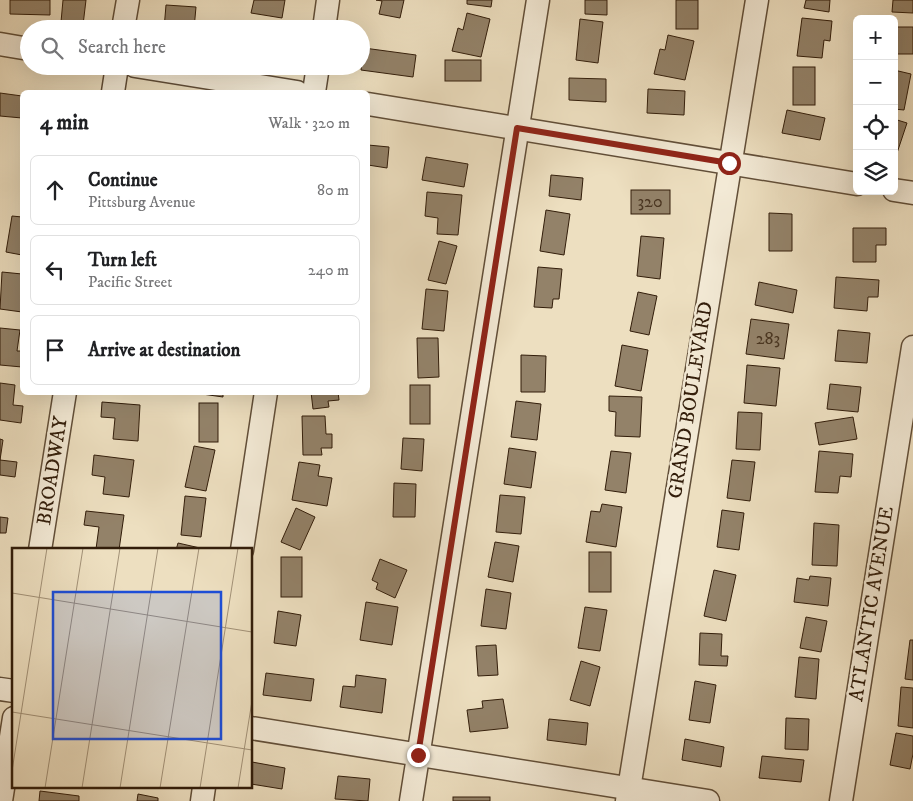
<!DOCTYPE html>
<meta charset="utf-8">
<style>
:root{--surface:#fff;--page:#f6f6f6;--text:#202124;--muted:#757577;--line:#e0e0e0}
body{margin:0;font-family:"IM FELL DW Pica",serif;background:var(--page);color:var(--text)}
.controls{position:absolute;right:15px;top:15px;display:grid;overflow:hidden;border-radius:8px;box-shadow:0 5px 20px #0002}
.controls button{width:45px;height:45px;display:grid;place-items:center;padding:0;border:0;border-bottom:1px solid var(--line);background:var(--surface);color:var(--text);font:25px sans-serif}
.stop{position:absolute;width:15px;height:15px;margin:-11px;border:4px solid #8f2418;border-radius:50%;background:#fff}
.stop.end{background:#8f2418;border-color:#fff;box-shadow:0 1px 5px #0008}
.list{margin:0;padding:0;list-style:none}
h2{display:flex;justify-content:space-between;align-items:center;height:65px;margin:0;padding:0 20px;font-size:21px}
h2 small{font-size:16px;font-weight:400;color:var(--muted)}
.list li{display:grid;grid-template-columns:32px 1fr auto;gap:15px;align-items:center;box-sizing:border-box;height:70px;margin:0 10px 10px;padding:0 10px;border:1px solid var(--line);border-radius:8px}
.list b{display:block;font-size:19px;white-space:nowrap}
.list p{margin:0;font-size:16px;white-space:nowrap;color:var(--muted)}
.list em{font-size:16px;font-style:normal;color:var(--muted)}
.icon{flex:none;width:28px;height:28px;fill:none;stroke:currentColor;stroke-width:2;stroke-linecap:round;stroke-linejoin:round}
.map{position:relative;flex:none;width:913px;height:801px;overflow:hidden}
.search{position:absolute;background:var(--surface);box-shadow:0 5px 20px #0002;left:20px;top:20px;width:350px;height:55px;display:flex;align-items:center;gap:12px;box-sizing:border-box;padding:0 18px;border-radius:28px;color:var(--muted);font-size:19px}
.panel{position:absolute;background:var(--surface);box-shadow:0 5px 20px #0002;left:20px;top:90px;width:350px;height:305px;border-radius:8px}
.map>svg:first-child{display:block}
.building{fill:#938269;stroke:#321d0a}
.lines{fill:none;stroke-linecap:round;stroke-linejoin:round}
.minor-casing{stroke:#614e38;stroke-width:25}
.minor{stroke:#f3ead6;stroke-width:22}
.route{stroke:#8f2418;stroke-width:6}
.labels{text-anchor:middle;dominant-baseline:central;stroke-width:5;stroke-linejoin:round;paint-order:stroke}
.number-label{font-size:18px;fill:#4a3622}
.street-label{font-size:20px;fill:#321d0a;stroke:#f3ead6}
.inset-road{fill:none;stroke:#a29177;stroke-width:1}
.view{fill:#1d4ed8;fill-opacity:0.15;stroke:#1d4ed8;stroke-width:2.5}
.inset-edge{fill:none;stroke:#321d0a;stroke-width:2.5}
</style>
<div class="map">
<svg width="913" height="801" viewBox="0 0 913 801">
<rect width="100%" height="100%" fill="#eddfc0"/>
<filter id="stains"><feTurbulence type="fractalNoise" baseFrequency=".004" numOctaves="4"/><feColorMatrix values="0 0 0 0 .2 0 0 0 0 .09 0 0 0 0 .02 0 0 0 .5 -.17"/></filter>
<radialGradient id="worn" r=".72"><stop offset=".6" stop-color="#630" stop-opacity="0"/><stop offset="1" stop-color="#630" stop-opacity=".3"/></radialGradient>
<g class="building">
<path d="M10 0H50V15L10 14Z"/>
<path d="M63 0H86L83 25 61 22Z"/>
<path d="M254 0H285L282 18 251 13Z"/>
<path d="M376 0H404L400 18 379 14 382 1Z"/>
<path d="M467 0H492L491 7 467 4Z"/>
<path d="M585 0H607V15L585 14Z"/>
<rect x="676" y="0" width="22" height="29"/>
<path d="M806 0H830L829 12 804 8Z"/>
<path d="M893 0H913V13L892 12Z"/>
<path d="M166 5 196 7 194 29H164Z"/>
<path d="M467 13 490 19 481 57 452 51 458 28 463 30Z"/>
<path d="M802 18 832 21 830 41 824 40 822 58 797 56Z"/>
<path d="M580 19 603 22 598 63 576 60Z"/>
<path d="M243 24 270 29H242Z"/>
<rect x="894" y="27" width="19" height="27"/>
<path d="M668 35 694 41 685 80 654 74 660 49 665 50Z"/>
<path d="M364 48 416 55 413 77 361 70Z"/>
<rect x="445" y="60" width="36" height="21"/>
<rect x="793" y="67" width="22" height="38"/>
<path d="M894 70 911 74 904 110 894 109Z"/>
<path d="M569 78 606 79V102L569 100Z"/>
<path d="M648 89 685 91 684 115 647 113Z"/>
<path d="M0 93 22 96V118L0 116Z"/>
<path d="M787 110 825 118 820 140 782 133Z"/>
<path d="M894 119 907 123 897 153 894 152Z"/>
<path d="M368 145 389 147 387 168 368 165Z"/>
<path d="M426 157 468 164 464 187 422 180Z"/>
<path d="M551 175 583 178 581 200 549 196Z"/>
<rect x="631" y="190" width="39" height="24"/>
<path d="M427 192 462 195 458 235 437 234 438 218 425 216Z"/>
<path d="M546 210 570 214 564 255 540 251Z"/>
<path d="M769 213 792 214V251H769Z"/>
<path d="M12 216 22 217V255L6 252Z"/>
<path d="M853 228H886V245H876V262H853Z"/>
<path d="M641 236 664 238 660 279 637 276Z"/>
<path d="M439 241 457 246 446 284 428 280Z"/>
<path d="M538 267 562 269 559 299H553L552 308 534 307Z"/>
<path d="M2 272 22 274V312L0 309Z"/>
<path d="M836 277 879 280 878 297H868L867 311 834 308Z"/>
<path d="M759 282 797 290 793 313 755 305Z"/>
<path d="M426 289 448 291 444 331 422 329Z"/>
<path d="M638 292 657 296 649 335 630 331Z"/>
<path d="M751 319 789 324 784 359 746 354Z"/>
<path d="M0 328 20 330 17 351H22V367L0 365Z"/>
<path d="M838 330 870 333 867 363 835 361Z"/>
<path d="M417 338H438L439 377 418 378Z"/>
<path d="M622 345 648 350 641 391 615 386Z"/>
<path d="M521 355 546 356 545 392H521Z"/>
<path d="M747 365 780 368 776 406 744 403Z"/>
<path d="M0 383 15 385 13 405 23 406 21 423 0 420Z"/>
<path d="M830 384 861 387 858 412 827 409Z"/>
<rect x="410" y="385" width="20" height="39"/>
<path d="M202 392H223V397L202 394Z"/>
<path d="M311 392H338L339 400 328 401 329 407 313 409Z"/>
<path d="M609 396 642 397 640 437 615 436 616 412 609 411Z"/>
<path d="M516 401 541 404 537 440 511 437Z"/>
<path d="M102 402 140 405 138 441 113 439 115 418 101 417Z"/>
<rect x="199" y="403" width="19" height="39"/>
<path d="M738 412 762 413 760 450 736 449Z"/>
<path d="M302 416H325L326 434H332V448H321L322 455H303Z"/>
<path d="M853 417 857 439 819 445 815 423Z"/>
<path d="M403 438 424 439 422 471 401 469Z"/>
<path d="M0 439 3 440 0 460 17 462 15 477 0 475Z"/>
<path d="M194 446 215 450 206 491 185 487Z"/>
<path d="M509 448 536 452 531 488 504 484Z"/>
<path d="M611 451 631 453 626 493 605 490Z"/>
<path d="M819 451 853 454 851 477 840 476 838 493 815 492Z"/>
<path d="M94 455 134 460 129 497 103 494 105 477 92 475Z"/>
<path d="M732 460 755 462 750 501 727 498Z"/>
<path d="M299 462 320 465 318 476 332 478 327 506 292 500Z"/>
<path d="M394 483 416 484 415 517H393Z"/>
<path d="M500 495 525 497 521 534 496 532Z"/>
<path d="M185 496 206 498 201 537 181 535Z"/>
<path d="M602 504 622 507 616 547 586 542 591 511 600 512Z"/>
<path d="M296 508 315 517 300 550 281 542Z"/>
<path d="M722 510 744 513 739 550 717 547Z"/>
<path d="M86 511 124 515 119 550 96 549 99 527 84 525Z"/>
<path d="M0 517 8 518 6 533H0Z"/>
<path d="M814 523 839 525 837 566 812 565Z"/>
<path d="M495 542 519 546 513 582 488 577Z"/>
<path d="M178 543 200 548V550H176Z"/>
<rect x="589" y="552" width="22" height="40"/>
<rect x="281" y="557" width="21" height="40"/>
<path d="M380 559 407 570 395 598 376 589 378 583 372 580Z"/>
<path d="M714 570 736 575 726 621 704 616Z"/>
<path d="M810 576 831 578 828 606 794 602 797 578 809 580Z"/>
<path d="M486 589 511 593 506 629 481 626Z"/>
<path d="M366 602 398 607 392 645 360 640Z"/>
<path d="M585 607 607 610 600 651 578 648Z"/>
<path d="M278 611 301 615 296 646 274 643Z"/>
<path d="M806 617 827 621 821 652 800 648Z"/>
<path d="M700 633 722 634 721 656H728L727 666 699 665Z"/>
<path d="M910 640H913V680L905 679Z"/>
<path d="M496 645 498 675 478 676 476 646Z"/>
<path d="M799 657 819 659 816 699 795 697Z"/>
<path d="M581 661 600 667 590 706 570 700Z"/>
<path d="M266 673 314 679 311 701 263 695Z"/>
<path d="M356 675 386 679 382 713 340 707 343 686 355 687Z"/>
<path d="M695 681 716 685 710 723 689 720Z"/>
<path d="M901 687 913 688V728L898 726Z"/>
<path d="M503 699 508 728 470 732 467 710 483 708 482 701Z"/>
<path d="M786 718 809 719 808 750 785 749Z"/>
<path d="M549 719 588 723 586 745 547 740Z"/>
<path d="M896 733 913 736V754L910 769 890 765Z"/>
<path d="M685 739 724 747 721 767 682 760Z"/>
<path d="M762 756 804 760 801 782 759 778Z"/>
<path d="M252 762 285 768 282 789 251 784Z"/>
<path d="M338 776 370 779 368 801 335 799Z"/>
<path d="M40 791 79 796V801H39Z"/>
<path d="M138 794 158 798V801H137Z"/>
<rect x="453" y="797" width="37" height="4"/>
</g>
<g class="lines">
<defs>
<g id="minor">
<path d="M123 29 128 0"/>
<path d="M324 29 328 0"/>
<path d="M0 44 29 49"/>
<path d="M135 66 297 92"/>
<path d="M113 92 117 66"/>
<path d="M314 92 318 66"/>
<path d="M368 104 857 184"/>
<path d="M894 190 913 193"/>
<path d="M40 550 65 392"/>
<path d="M242 550 266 392"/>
<path d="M0 689 14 691"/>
<path d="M251 728 708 801"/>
<path d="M1 801 14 718"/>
<path d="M202 801 204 787"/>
<path d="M411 801 538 0"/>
<path d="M627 801 757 0"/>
<path d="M841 801 913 347"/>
</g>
</defs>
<use href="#minor" class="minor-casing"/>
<use href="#minor" class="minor"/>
</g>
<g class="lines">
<path class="route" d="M418 755 517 128 729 163"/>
</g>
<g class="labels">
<g class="number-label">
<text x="650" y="202">320</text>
<text x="768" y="339">283</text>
</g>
<g class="street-label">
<text transform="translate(691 400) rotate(-81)">GRAND BOULEVARD</text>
<text transform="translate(53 471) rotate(-81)">BROADWAY</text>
<text transform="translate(872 604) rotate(-81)">ATLANTIC AVENUE</text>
</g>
</g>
<g transform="translate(12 548)">
<rect width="240" height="240" fill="#eddfc0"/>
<path class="inset-road" d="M0 45 240 84M0 164 240 202M0 223 35 0M33 240 71 0M70 240 108 0M108 240 146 0M148 240 187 0M188 240 226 0M226 240 240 153"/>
<path class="view" d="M41 44H209V191H41Z"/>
<rect width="240" height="240" class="inset-edge"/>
</g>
<rect width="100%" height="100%" filter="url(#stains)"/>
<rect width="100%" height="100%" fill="url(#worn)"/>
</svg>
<div class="controls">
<button>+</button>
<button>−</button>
<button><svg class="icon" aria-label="locate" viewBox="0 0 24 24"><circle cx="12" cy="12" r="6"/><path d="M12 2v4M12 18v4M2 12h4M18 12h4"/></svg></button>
<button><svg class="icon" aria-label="layers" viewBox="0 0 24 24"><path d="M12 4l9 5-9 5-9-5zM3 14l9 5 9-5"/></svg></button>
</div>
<div class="stop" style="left:729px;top:163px"></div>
<div class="stop end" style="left:418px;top:755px"></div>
<div class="search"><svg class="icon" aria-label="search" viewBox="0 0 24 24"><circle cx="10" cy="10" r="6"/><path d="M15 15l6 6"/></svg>Search here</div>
<section class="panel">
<h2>4 min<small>Walk · 320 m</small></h2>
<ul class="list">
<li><svg class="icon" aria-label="ahead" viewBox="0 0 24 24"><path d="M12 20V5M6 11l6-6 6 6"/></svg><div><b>Continue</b><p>Pittsburg Avenue</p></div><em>80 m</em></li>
<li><svg class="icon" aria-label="left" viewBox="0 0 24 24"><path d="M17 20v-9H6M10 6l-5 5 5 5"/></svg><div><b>Turn left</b><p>Pacific Street</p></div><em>240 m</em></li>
<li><svg class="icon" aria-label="arrive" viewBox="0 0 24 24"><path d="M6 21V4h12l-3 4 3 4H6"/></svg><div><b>Arrive at destination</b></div></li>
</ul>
</section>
</div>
